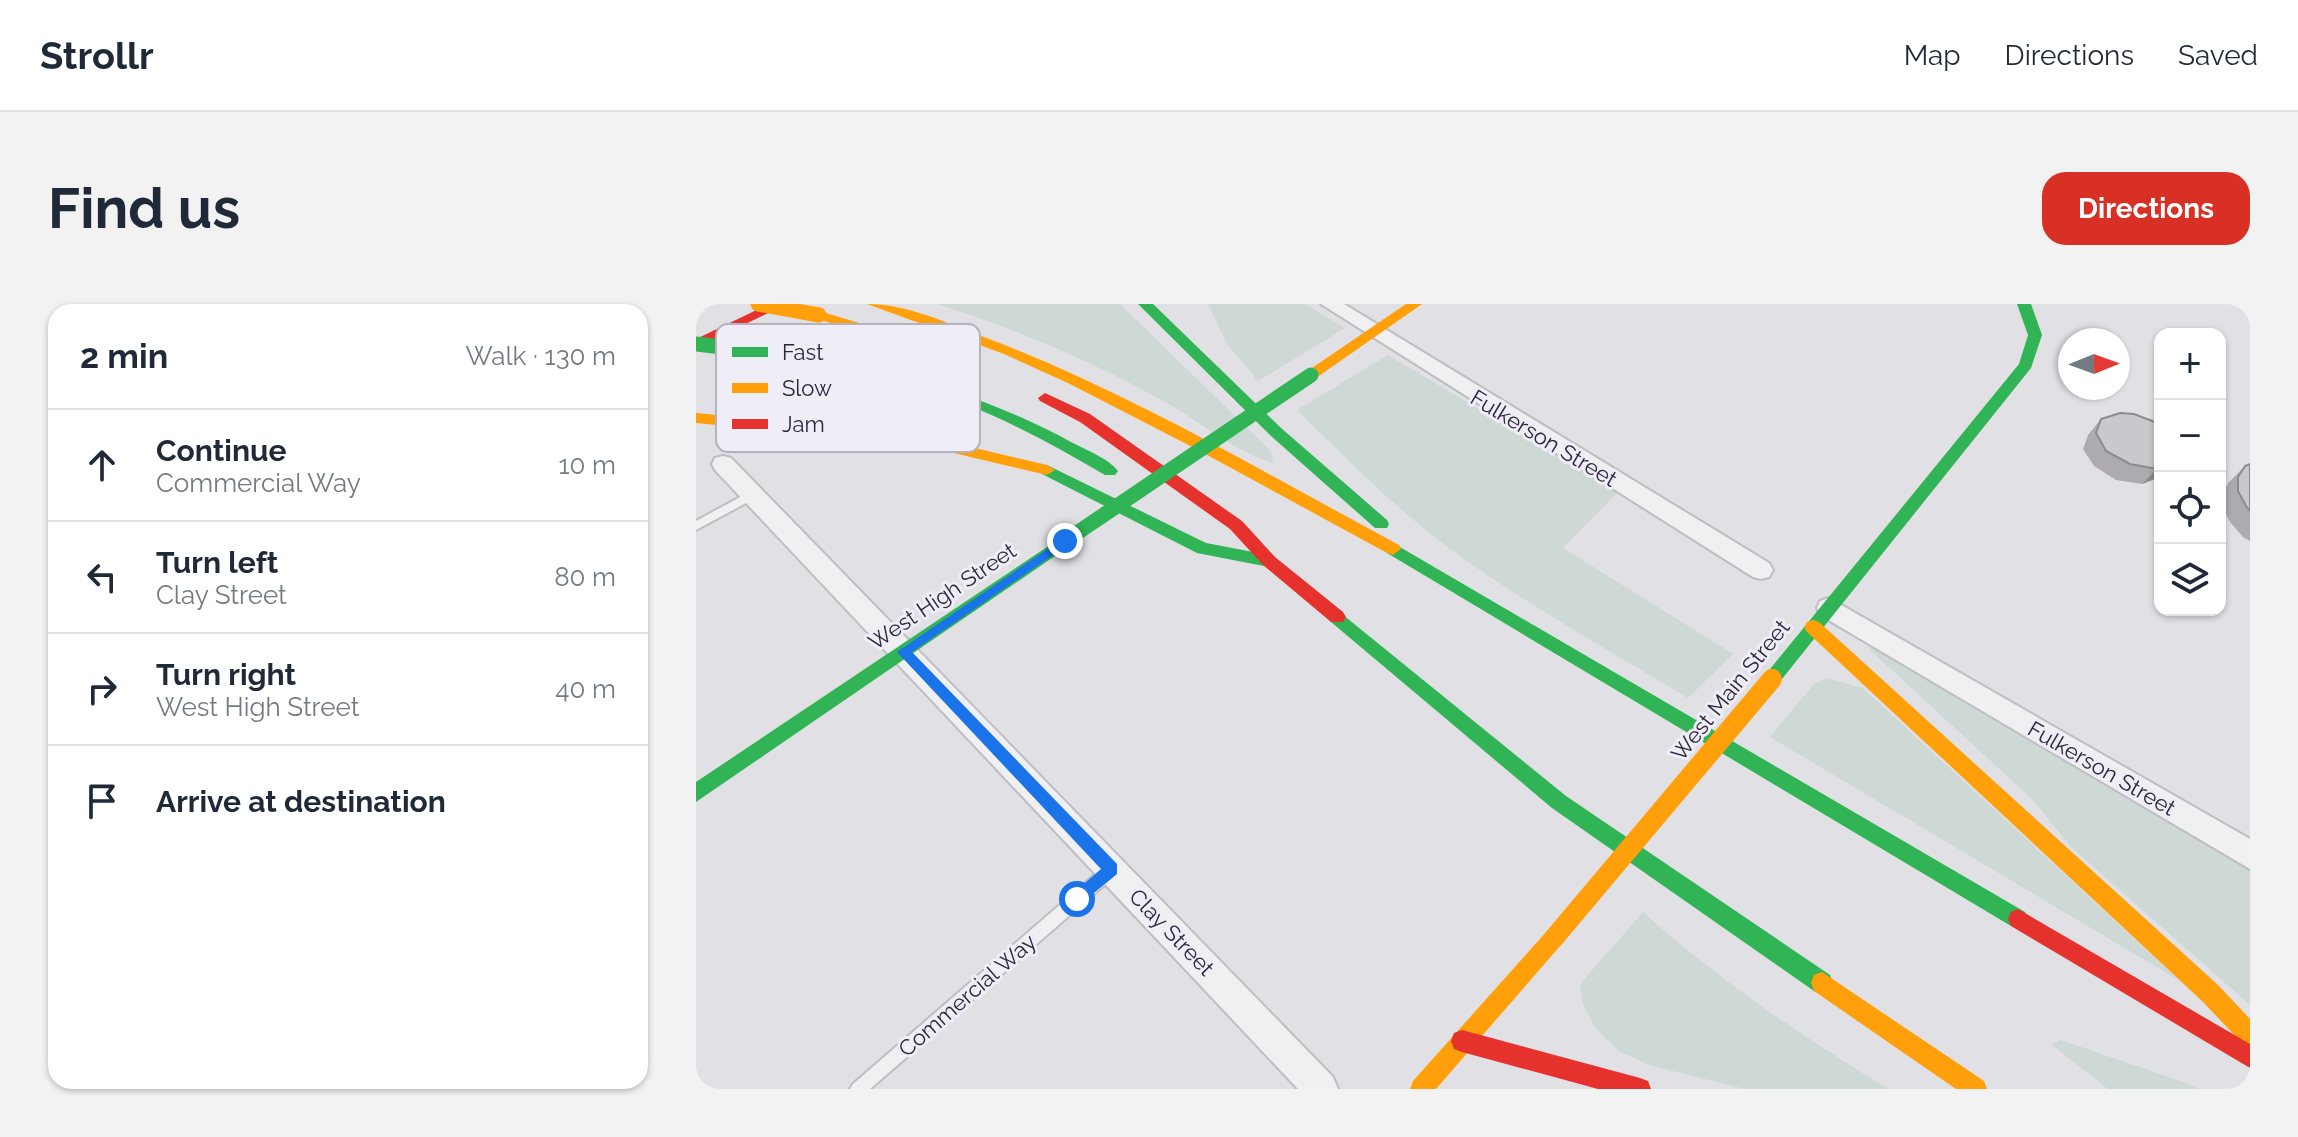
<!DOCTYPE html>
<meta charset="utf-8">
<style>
:root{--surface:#fff;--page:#f2f2f3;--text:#1f2937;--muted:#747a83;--line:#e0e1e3;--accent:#d93025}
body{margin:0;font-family:Raleway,sans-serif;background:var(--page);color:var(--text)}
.controls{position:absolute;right:24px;top:24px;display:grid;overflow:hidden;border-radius:16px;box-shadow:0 2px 6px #0004}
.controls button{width:72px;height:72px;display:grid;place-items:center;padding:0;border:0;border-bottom:2px solid var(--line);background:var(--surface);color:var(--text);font:40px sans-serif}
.compass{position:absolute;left:1362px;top:24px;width:72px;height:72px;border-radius:50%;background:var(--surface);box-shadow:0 2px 6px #0004;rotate:89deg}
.stop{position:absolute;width:24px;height:24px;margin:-18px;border:6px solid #1a73e8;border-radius:50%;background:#fff}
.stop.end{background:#1a73e8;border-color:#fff;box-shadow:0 2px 8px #0008}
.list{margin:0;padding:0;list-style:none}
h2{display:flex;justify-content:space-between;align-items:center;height:104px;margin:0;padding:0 32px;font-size:34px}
h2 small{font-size:26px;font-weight:400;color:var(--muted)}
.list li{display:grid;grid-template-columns:52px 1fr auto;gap:24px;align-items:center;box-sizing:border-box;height:112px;padding:0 32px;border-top:2px solid var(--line)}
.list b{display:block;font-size:30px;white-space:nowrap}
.list p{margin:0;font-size:26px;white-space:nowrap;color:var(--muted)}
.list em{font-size:26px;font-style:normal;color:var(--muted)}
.icon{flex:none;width:44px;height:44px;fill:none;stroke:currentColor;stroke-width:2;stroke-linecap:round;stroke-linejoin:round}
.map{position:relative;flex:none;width:1554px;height:785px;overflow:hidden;border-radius:24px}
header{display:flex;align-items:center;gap:48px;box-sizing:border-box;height:112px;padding:0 40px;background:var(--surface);border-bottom:2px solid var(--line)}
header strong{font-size:38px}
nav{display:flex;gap:44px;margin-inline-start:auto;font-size:28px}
.intro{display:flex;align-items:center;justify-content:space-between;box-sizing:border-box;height:192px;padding:0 48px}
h1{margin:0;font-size:56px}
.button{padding:20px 36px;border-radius:24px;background:var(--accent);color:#fff;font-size:28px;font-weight:700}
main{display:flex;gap:48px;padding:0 48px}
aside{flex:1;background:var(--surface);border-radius:24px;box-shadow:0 2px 6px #0004}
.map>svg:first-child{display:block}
.green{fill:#ced8d4}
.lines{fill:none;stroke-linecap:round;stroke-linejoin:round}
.lane-casing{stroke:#bebdc2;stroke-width:4}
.street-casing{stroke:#bebdc2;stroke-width:4}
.lane{fill:#f0eff2;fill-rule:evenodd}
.street{fill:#f0eff2;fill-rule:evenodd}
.fast{fill:#30b455;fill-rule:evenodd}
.slow{fill:#ff9f0a;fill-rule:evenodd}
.jam{fill:#e5322d;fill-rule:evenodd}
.fast-bridge{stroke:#30b455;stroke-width:15}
.slow-bridge-far1{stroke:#ff9f0a;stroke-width:15}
.slow-bridge{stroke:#ff9f0a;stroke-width:20}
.wall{fill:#aeabb0}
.shaded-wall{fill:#8d8b90}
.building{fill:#cac7cd;stroke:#8d8b90;stroke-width:2}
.route{fill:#1a73e8}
.labels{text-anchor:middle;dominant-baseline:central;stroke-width:6;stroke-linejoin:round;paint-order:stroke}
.street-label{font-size:22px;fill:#2e263e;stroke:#efedf5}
.key{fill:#efedf5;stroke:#b5b1be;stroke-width:2}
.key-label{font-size:22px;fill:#2e263e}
</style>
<header>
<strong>Strollr</strong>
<nav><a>Map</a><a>Directions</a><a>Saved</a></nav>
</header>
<div class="intro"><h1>Find us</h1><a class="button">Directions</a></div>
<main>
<aside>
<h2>2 min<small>Walk · 130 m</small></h2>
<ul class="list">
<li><svg class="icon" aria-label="ahead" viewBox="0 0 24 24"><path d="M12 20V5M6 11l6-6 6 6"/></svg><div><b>Continue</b><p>Commercial Way</p></div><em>10 m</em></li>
<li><svg class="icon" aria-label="left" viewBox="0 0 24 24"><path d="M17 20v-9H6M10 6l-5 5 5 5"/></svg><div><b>Turn left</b><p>Clay Street</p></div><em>80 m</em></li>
<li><svg class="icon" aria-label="right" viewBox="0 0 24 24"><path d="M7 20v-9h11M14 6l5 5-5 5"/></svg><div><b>Turn right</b><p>West High Street</p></div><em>40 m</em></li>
<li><svg class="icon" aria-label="arrive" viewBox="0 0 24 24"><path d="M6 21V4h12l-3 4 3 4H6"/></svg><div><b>Arrive at destination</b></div></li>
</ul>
</aside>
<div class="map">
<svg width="1554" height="785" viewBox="0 0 1554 785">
<rect width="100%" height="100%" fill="#e1e0e5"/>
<g class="green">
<path d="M241 0H424L575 147 577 159C538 147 506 119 471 99 398 58 321 25 241 0Z"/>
<path d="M512 0H609L649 24 562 77 531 40Z"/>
<path d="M692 51 922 188 867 244 1037 350 992 394C912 346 830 300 754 245 699 204 650 154 601 106Z"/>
<path d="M1174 337 1554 552V701L1374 542 1336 495 1174 346Z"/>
<path d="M1131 374 1167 384 1484 677 1074 433 1118 380Z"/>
<path d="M947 608C1022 676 1106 732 1192 785H1049L953 761 923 747 900 725 887 700 884 680Z"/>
<path d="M1365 736 1487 778 1503 785H1412L1355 740Z"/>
</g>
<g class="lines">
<defs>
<g id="lane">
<path d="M57 186 62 190 61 193 0 226V217Z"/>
<path d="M416 559 421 560 423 565 421 570 174 785H154L157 780 411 560Z"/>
</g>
<g id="street">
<path d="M625 0H648L1073 259 1077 266 1073 273 1065 275 1057 273Z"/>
<path d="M27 152 35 154 637 773 642 785H602L19 166 16 160 19 154Z"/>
<path d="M1133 294 1554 535V565L1124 311 1121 304 1124 297Z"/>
</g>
</defs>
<use href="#lane" class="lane-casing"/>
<use href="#street" class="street-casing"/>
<use href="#lane" class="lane"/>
<use href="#street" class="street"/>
<g class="fast">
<path d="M442 0H457L585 124 691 216 693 220 691 224H679L575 132Z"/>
<path d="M1321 0H1335L1346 31 1335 64 1082 380H1070L1067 375 1070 370 1323 60 1332 31Z"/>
<path d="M66 44C177 63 275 83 375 138 390 146 412 154 422 167L419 171H409C346 134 283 100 213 82 163 69 111 64 61 51V45Z"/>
<path d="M351 161 510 239 573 251 581 257 573 263 501 249 346 170 343 166Z"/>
<path d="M369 231 375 233 377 237 375 241 0 498V478Z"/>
<path d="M697 239 1329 608 1332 615 1329 622 1322 625 1315 622 691 249 689 245Z"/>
<path d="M641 306 870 492 1134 671 1137 679 1134 687 1126 690 1118 687 856 504 635 318 632 313 635 308Z"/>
</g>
<g class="slow">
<path d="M171 0C211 0 251 19 288 33 433 88 567 168 703 241L705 245 697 251 691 249 502 146 374 80 308 50Z"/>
<path d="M710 0H726L620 74H610V68Z"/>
<path d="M123 7 217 35 219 38 212 42 118 14 116 11Z"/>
<path d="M0 109 220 130 351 161 359 166 351 171 220 140 0 119Z"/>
<path d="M1117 316 1123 318 1522 681 1554 715V742L1546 739 1506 697 1111 328 1108 323 1111 318Z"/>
<path d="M858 623 865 627 869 634 865 641 740 785H714L717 777 851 627Z"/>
<path d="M1126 668 1288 777 1291 785H1260L1118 687 1115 679 1118 671Z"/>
</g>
<g class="jam">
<path d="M73 0H91L0 44V35Z"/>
<path d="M349 89 394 110 546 217 579 253 647 308 650 313 647 318H635L567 261 534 225 384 118 344 97 342 94Z"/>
<path d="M1322 605 1554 740V764L1315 622 1312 615 1315 608Z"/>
<path d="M766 726 944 774 952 777 955 785H902L766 748 758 745 755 737 758 729Z"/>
</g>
<g class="fast-bridge">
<path d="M0 40 66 48"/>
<path d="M369 237 615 71"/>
</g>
<path class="slow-bridge-far1" d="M62 0 123 11"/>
<path class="slow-bridge" d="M858 634 1076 375"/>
</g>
<g class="wall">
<path d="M1405 115 1464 120V173L1446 180 1420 176 1398 162 1387 145 1392 131Z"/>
<path d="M1554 160V237L1547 233 1534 218 1526 202V189L1533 178 1549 162Z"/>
</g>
<path class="shaded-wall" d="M1464 163V173L1446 180 1461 165Z"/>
<g class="building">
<path d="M1424 109 1438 110 1464 120V163L1461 165 1434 160 1410 147 1400 129 1405 115Z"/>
<path d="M1554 160V207L1550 202 1542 187V173L1549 162Z"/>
</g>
<path class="route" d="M369 233 373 234V240L216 348 421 560V570L381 603 376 601V590L405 565 201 348Z"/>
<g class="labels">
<g class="street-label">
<text transform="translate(848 134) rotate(31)">Fulkerson Street</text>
<text transform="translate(246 292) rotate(-34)">West High Street</text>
<text transform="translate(1034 386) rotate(-51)">West Main Street</text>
<text transform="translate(1406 464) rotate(30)">Fulkerson Street</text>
<text transform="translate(476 628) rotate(46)">Clay Street</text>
<text transform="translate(271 691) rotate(-41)">Commercial Way</text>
</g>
</g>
<rect x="20" y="20" width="264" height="128" rx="12" class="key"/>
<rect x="36" y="43" width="36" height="10" fill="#30b455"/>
<rect x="36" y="79" width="36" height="10" fill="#ff9f0a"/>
<rect x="36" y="115" width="36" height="10" fill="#e5322d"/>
<g class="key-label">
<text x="86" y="56">Fast</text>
<text x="86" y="92">Slow</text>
<text x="86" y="128">Jam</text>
</g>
</svg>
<div class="controls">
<button>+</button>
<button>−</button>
<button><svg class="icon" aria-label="locate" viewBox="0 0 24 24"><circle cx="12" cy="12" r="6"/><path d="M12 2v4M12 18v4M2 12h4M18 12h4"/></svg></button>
<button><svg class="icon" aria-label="layers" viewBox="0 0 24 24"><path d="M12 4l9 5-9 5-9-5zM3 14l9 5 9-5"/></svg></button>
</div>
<svg class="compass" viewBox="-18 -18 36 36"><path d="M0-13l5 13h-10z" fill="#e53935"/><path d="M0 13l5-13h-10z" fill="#747a83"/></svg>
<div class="stop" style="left:381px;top:595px"></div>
<div class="stop end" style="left:369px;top:237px"></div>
</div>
</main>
